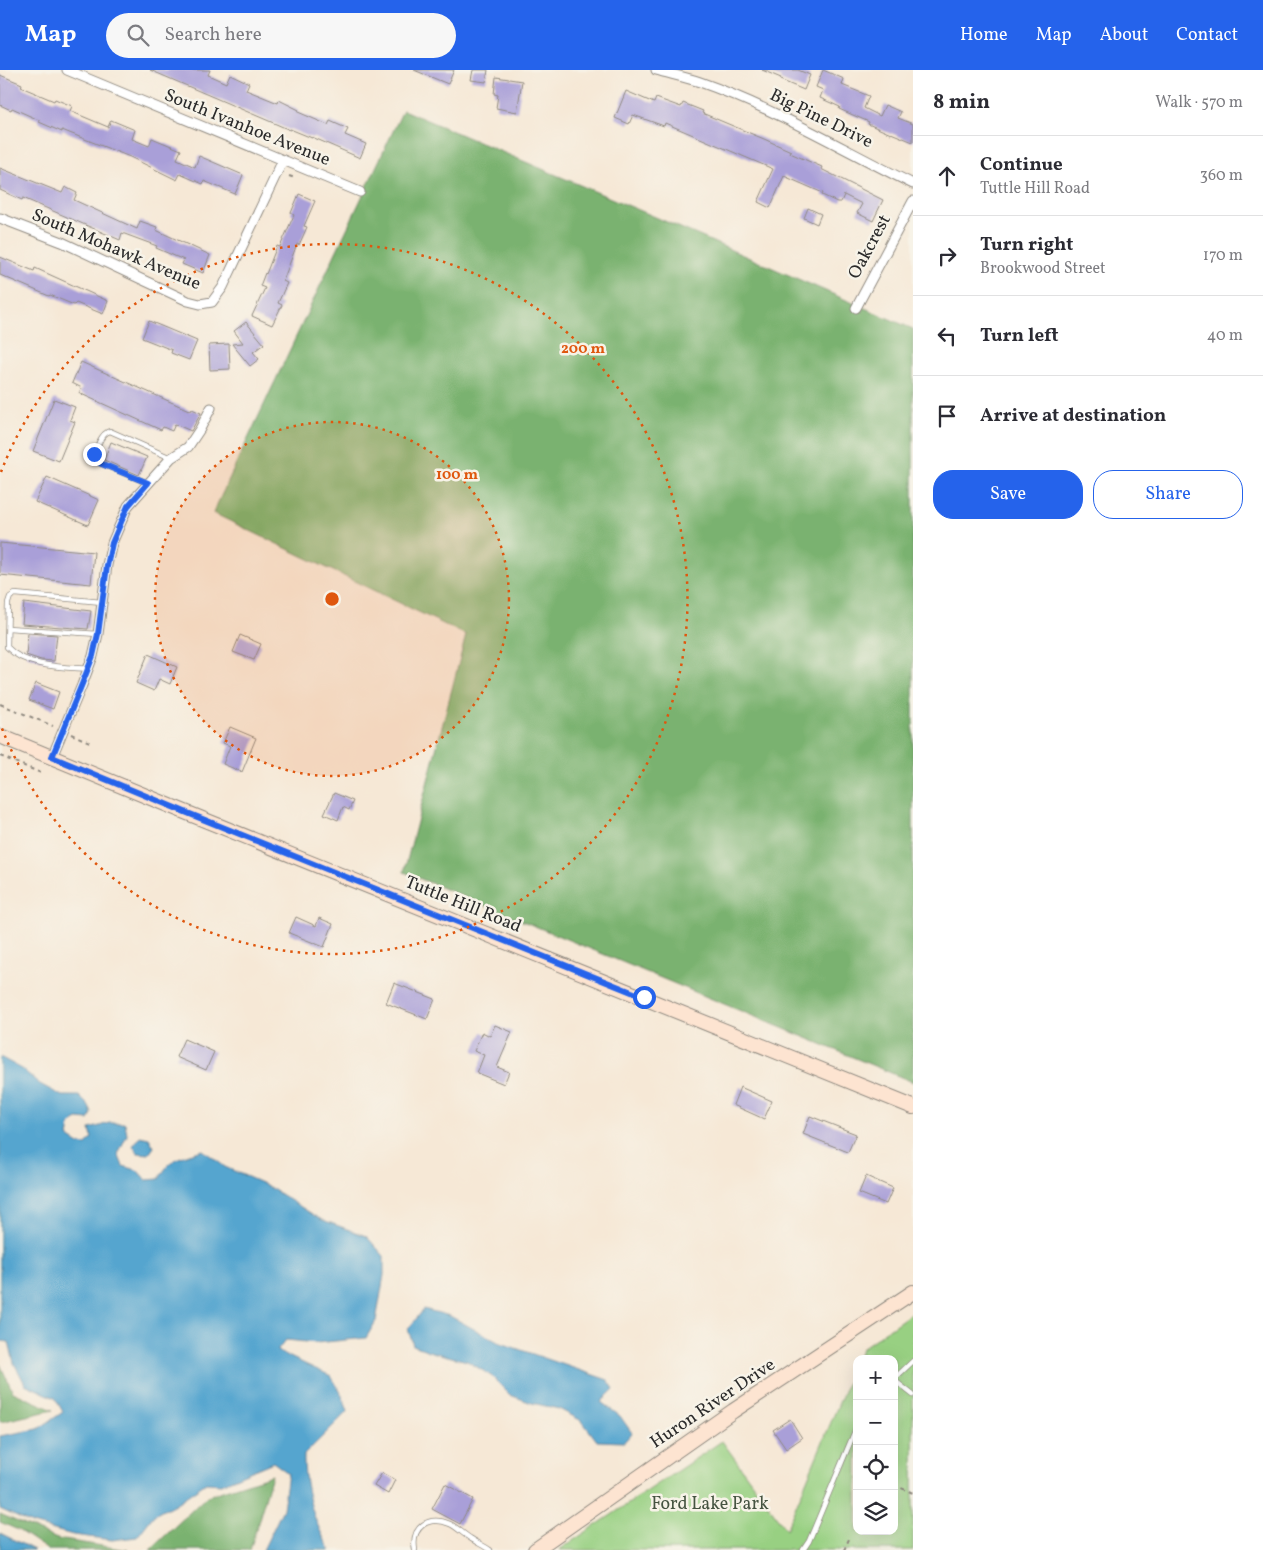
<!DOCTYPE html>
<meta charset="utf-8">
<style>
:root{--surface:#fff;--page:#f7f7f7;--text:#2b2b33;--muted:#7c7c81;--line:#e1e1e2;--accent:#2563eb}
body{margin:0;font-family:Vollkorn,serif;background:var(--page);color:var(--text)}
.controls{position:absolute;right:15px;bottom:15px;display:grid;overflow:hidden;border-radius:10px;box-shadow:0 5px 20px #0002}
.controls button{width:45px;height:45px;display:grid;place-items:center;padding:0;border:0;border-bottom:1px solid var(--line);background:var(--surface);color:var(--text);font:25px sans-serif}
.stop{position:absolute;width:15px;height:15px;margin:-11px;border:4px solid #2563eb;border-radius:50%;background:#fff}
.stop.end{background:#2563eb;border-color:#fff;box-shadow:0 1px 5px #0008}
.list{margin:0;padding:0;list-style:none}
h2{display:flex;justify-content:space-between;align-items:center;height:65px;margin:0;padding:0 20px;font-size:21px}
h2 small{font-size:16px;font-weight:400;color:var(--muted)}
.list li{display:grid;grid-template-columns:32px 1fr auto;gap:15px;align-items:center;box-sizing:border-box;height:80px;padding:0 20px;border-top:1px solid var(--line)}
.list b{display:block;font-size:19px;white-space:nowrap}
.list p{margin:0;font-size:16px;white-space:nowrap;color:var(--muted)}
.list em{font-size:16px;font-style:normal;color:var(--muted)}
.actions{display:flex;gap:10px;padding:15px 20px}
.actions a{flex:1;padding:11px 0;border:1px solid var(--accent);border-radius:20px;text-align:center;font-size:18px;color:var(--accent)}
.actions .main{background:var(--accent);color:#fff}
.icon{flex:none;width:28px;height:28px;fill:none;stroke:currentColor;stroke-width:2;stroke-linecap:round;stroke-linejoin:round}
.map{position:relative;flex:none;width:913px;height:1480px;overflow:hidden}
header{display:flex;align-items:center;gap:30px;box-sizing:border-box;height:70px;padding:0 25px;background:var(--accent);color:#fff}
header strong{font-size:24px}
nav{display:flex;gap:28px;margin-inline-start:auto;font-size:18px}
.search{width:350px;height:45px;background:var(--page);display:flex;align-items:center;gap:12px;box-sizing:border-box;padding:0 18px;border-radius:28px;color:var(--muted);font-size:19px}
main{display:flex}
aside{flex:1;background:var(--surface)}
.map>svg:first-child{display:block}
.green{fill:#98d082;stroke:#627e56}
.forest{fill:#7ab270;stroke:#526e4e}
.water{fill:#54a5cf;stroke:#40687d}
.building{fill:#a99fd8}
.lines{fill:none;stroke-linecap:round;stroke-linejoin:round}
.lane-casing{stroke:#908a80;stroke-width:6}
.street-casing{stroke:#908a80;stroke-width:11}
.secondary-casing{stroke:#908a80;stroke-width:16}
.path{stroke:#908a80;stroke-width:2;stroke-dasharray:4 4;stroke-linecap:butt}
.lane{stroke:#fff;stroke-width:4.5}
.street{stroke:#fff;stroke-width:9}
.secondary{stroke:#fde4d1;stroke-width:14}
.route{stroke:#2563eb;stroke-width:6}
.ring{fill:none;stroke:#df570e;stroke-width:2.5;stroke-dasharray:2.5 5}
.labels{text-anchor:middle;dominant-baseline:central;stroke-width:5;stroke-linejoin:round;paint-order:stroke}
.street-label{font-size:18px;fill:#2b2b2b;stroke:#f7f3e8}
.park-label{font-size:18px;fill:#465441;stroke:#f7f3e8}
.centre{fill:#df570e;stroke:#f7f3e8;stroke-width:2.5}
.ring-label{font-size:15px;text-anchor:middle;font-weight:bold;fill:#df570e;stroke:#f7f3e8;stroke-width:5;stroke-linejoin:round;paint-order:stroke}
</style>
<header>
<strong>Map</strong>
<div class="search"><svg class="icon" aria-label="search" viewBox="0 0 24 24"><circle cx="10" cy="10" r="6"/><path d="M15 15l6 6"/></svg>Search here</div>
<nav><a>Home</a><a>Map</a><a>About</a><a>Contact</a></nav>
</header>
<main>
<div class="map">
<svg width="913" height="1480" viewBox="0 0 913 1480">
<rect width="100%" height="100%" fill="#f7f3e8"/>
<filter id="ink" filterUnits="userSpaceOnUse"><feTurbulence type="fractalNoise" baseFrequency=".02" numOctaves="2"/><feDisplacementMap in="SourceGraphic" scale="10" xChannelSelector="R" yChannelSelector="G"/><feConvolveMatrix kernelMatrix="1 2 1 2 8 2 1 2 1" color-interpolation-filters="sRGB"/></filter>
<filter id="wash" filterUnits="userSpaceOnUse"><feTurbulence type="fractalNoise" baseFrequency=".0096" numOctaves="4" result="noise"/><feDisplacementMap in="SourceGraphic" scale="20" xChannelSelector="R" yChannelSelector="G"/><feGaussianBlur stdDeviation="1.12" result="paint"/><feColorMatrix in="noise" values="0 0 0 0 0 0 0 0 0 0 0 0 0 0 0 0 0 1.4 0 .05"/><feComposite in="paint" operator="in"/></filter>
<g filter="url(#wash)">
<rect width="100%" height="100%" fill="#f6e8d6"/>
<path class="green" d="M913 1242V1480H559L722 1371 786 1460 857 1290V1461H894V1289H857L862 1278Z"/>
<g class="forest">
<path d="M403 40 653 146 913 259V1012L404 802 466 565 213 443Z"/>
<path d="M0 1294 13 1322 53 1340 0 1352Z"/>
<path d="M272 1405 250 1480H150L207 1426Z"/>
<path d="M0 1444 57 1469 128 1480H48L18 1460 0 1452Z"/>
</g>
<g class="water">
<path d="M0 987 22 999 40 1014 62 1026H79L88 1035 92 1043 89 1050 77 1049 70 1055 68 1067 79 1074 86 1075 92 1068 90 1059 109 1053H125L127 1065 118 1084 123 1096 137 1100 146 1110 159 1109C171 1087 180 1087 203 1080L225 1097 266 1115 320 1149 366 1166 384 1186V1205L376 1251 366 1268 316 1273 286 1270 277 1281 331 1306 340 1321 348 1341 304 1385C303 1414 314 1456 331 1480H263L283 1439 288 1403 273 1392 221 1414 206 1413 175 1434 154 1445 137 1467 112 1470 73 1465 32 1454 0 1439V1366L38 1359 63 1342 55 1328 25 1314 14 1293 9 1272 0 1271Z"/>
<path d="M140 1066 149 1068 154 1077 149 1084 138 1083 133 1076Z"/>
<path d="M424 1239 450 1246 498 1272 608 1310 614 1319 601 1332 620 1346 632 1363 624 1372 597 1371 582 1351 559 1339 532 1333 510 1325 490 1305 467 1291 432 1282 413 1275 408 1259Z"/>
<path d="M0 1463 34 1480H0Z"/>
</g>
<g id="blocks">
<g class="building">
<path d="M150 0H210L208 5 226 13 230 4 249 13 246 20 278 33 279 30 299 40 298 42 328 55 330 51 348 59 345 65 366 74 360 88 312 67V68L290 59V60Z"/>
<path d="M414 0H454L448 14Z"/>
<path d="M473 0H488L486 12 471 10Z"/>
<path d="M762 0H798L810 5 804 20 780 10 781 8Z"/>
<path d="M823 0 844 9 842 15 869 26 864 38 880 46 885 35 901 42 898 48 913 54V72L891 63V64L868 54 869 52 839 39 840 37 820 28 823 20 816 17Z"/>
<path d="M0 5 22 14 21 17 54 31 55 29 72 36 70 41 108 57 111 50 135 60 132 69 149 76 152 68 181 80 177 89 195 97 199 86 243 105 235 124 204 111 203 114 180 104 177 110 130 87 62 60V62L39 52V50L12 38 11 40 0 35Z"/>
<path d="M496 7 522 11 517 42 496 38 498 25 494 24Z"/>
<path d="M626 21 654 33 656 28 681 37 683 33 703 41 702 43 764 69 791 81 790 83 822 97 821 99 883 130 873 151 857 143 862 134 844 125 841 132H837L822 125 823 123 784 106 770 138 758 132 773 99 665 53 664 56 633 45 629 54 615 48Z"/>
<path d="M0 98 62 123 65 117 77 123 74 130 137 159 140 151 157 157 156 160 210 185 203 203 182 194 184 190 156 178 157 176 122 163 120 170 23 128 22 130 0 120Z"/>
<path d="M299 124 315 131 304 156 307 157 299 175 297 174 283 211 287 213 278 233 282 235 272 255 252 246 265 218 260 216 265 203 266 204 277 176 280 177 294 145 291 143Z"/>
<path d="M808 138 821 144 817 154 804 148Z"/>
<path d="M0 187 34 201 35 198 108 231 103 244 76 233 74 235 50 225 49 226 0 205Z"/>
<path d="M149 251 197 271 189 290 171 283 172 280 142 268Z"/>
<path d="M246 252 264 274 253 282 259 289 250 296 232 274 243 273 234 261Z"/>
<path d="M229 274 230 299 210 300 209 275Z"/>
<path d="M81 292 191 341 192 339 201 343 191 361 175 354 172 361 163 357 161 360 79 323 82 318 72 313Z"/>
<path d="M54 329 75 337 70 350 75 352 59 391 33 381Z"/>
<path d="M111 372 147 387 139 405 104 390Z"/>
<path d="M47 407 99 430 88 455 35 432Z"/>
<path d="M0 473 94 482 91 514 0 505Z"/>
<path d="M24 533 91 541 88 559 22 554Z"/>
<path d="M28 563 57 565 54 591 41 590 26 585Z"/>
<path d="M240 565 261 574 254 590 233 582Z"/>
<path d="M148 584 177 597 170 614 159 609 154 621 136 613Z"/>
<path d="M36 613 59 622 53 639 29 630Z"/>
<path d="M230 657 256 668 242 702 223 694 230 676 223 673Z"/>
<path d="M334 723 353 731 349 740 343 737 338 750 324 744Z"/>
<path d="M296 847 316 856 319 848 333 854 324 877 289 863Z"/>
<path d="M394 913 435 929 427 949 386 933Z"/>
<path d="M495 955 512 962 497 997 509 1002 504 1014 477 1003 484 985 474 981 482 962 490 966Z"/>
<path d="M184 969 214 982 206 1000 176 987Z"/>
<path d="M740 1017 772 1031 764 1049 733 1035Z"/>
<path d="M810 1046 856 1064 848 1082 803 1064Z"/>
<path d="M866 1106 893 1118 886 1134 859 1123Z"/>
<path d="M790 1349 802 1368 786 1379 773 1360Z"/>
<path d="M382 1403 395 1410 388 1424 374 1416Z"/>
<path d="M445 1414 473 1429 460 1454 432 1439Z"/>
</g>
</g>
</g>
<g filter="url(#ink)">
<use href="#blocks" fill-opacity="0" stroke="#908a80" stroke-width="1"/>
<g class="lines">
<defs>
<g id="lane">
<path d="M148 413 97 392 94 389C95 380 101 363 110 361L171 388"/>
<path d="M8 558 98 564"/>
<path d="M88 599C62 597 25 597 7 577L8 533 10 527 15 524 102 532"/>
<path d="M894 1309 913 1291"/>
<path d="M894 1310 913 1325"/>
<path d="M415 1480C411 1457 428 1445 450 1454 457 1457 463 1464 470 1468 476 1472 484 1476 490 1480"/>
<path d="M803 1480 809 1471 857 1356"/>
</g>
<g id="street">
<path d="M67 0 360 122"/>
<path d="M656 0C670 4 685 7 700 12 774 38 842 79 913 114"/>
<path d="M0 148 62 172 188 231 200 234 212 232 223 217 283 90"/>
<path d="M856 238 913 131"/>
<path d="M52 687 82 615 93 586 98 564 107 495 112 473 128 436 171 388 188 377 200 359 211 338"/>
</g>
<g id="secondary">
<path d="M0 666 185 742 913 1037"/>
<path d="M535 1480 733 1341 913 1222"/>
</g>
</defs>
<use href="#lane" class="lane-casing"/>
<use href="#street" class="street-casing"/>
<use href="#secondary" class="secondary-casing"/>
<g class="path">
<path d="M289 106 295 108"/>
<path d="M0 634 53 656"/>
<path d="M71 664 92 673"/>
<path d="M0 686 41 703"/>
<path d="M894 1415 913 1423"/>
<path d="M844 1480 849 1469"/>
</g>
<use href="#lane" class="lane"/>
<use href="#street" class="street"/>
<use href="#secondary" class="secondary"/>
</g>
</g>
<g class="lines" filter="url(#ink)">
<path class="route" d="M94 384V389L97 392 148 413 128 436 112 473 107 496 98 564 93 586 82 614 52 687 185 742 644 927"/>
</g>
<circle cx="332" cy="529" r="177" fill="#df570e" fill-opacity=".12"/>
<g class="ring">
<circle cx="332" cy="529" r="177"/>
<path d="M1 402A355 355 0 1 1 1 656"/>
</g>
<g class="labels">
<g class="street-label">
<text transform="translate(821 49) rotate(26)">Big Pine Drive</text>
<text transform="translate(247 58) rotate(22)">South Ivanhoe Avenue</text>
<text transform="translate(870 177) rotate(-62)">Oakcrest</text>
<text transform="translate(116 180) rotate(23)">South Mohawk Avenue</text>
<text transform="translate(463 835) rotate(22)">Tuttle Hill Road</text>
<text transform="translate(713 1334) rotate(-34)">Huron River Drive</text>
</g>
<g class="park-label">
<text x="710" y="1434">Ford Lake Park</text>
</g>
</g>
<circle cx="332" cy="529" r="8" class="centre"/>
<g class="ring-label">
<text x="583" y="283">200 m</text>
<text x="457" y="409">100 m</text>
</g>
</svg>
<div class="controls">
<button>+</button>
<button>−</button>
<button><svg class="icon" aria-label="locate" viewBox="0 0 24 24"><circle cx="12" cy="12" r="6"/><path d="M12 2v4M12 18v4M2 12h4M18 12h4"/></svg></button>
<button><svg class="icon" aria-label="layers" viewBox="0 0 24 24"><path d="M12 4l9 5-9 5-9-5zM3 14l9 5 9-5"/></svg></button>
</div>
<div class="stop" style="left:644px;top:927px"></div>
<div class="stop end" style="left:94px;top:384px"></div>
</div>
<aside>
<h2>8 min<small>Walk · 570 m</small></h2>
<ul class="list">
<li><svg class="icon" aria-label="ahead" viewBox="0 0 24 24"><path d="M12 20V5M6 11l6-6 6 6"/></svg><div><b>Continue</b><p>Tuttle Hill Road</p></div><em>360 m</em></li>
<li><svg class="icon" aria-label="right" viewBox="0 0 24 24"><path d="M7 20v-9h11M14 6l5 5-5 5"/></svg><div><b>Turn right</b><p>Brookwood Street</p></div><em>170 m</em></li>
<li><svg class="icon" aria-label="left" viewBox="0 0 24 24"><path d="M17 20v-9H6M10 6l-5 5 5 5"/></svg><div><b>Turn left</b></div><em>40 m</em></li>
<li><svg class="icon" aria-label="arrive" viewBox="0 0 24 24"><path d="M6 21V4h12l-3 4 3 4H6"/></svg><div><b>Arrive at destination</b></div></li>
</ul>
<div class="actions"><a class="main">Save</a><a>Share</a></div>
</aside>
</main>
